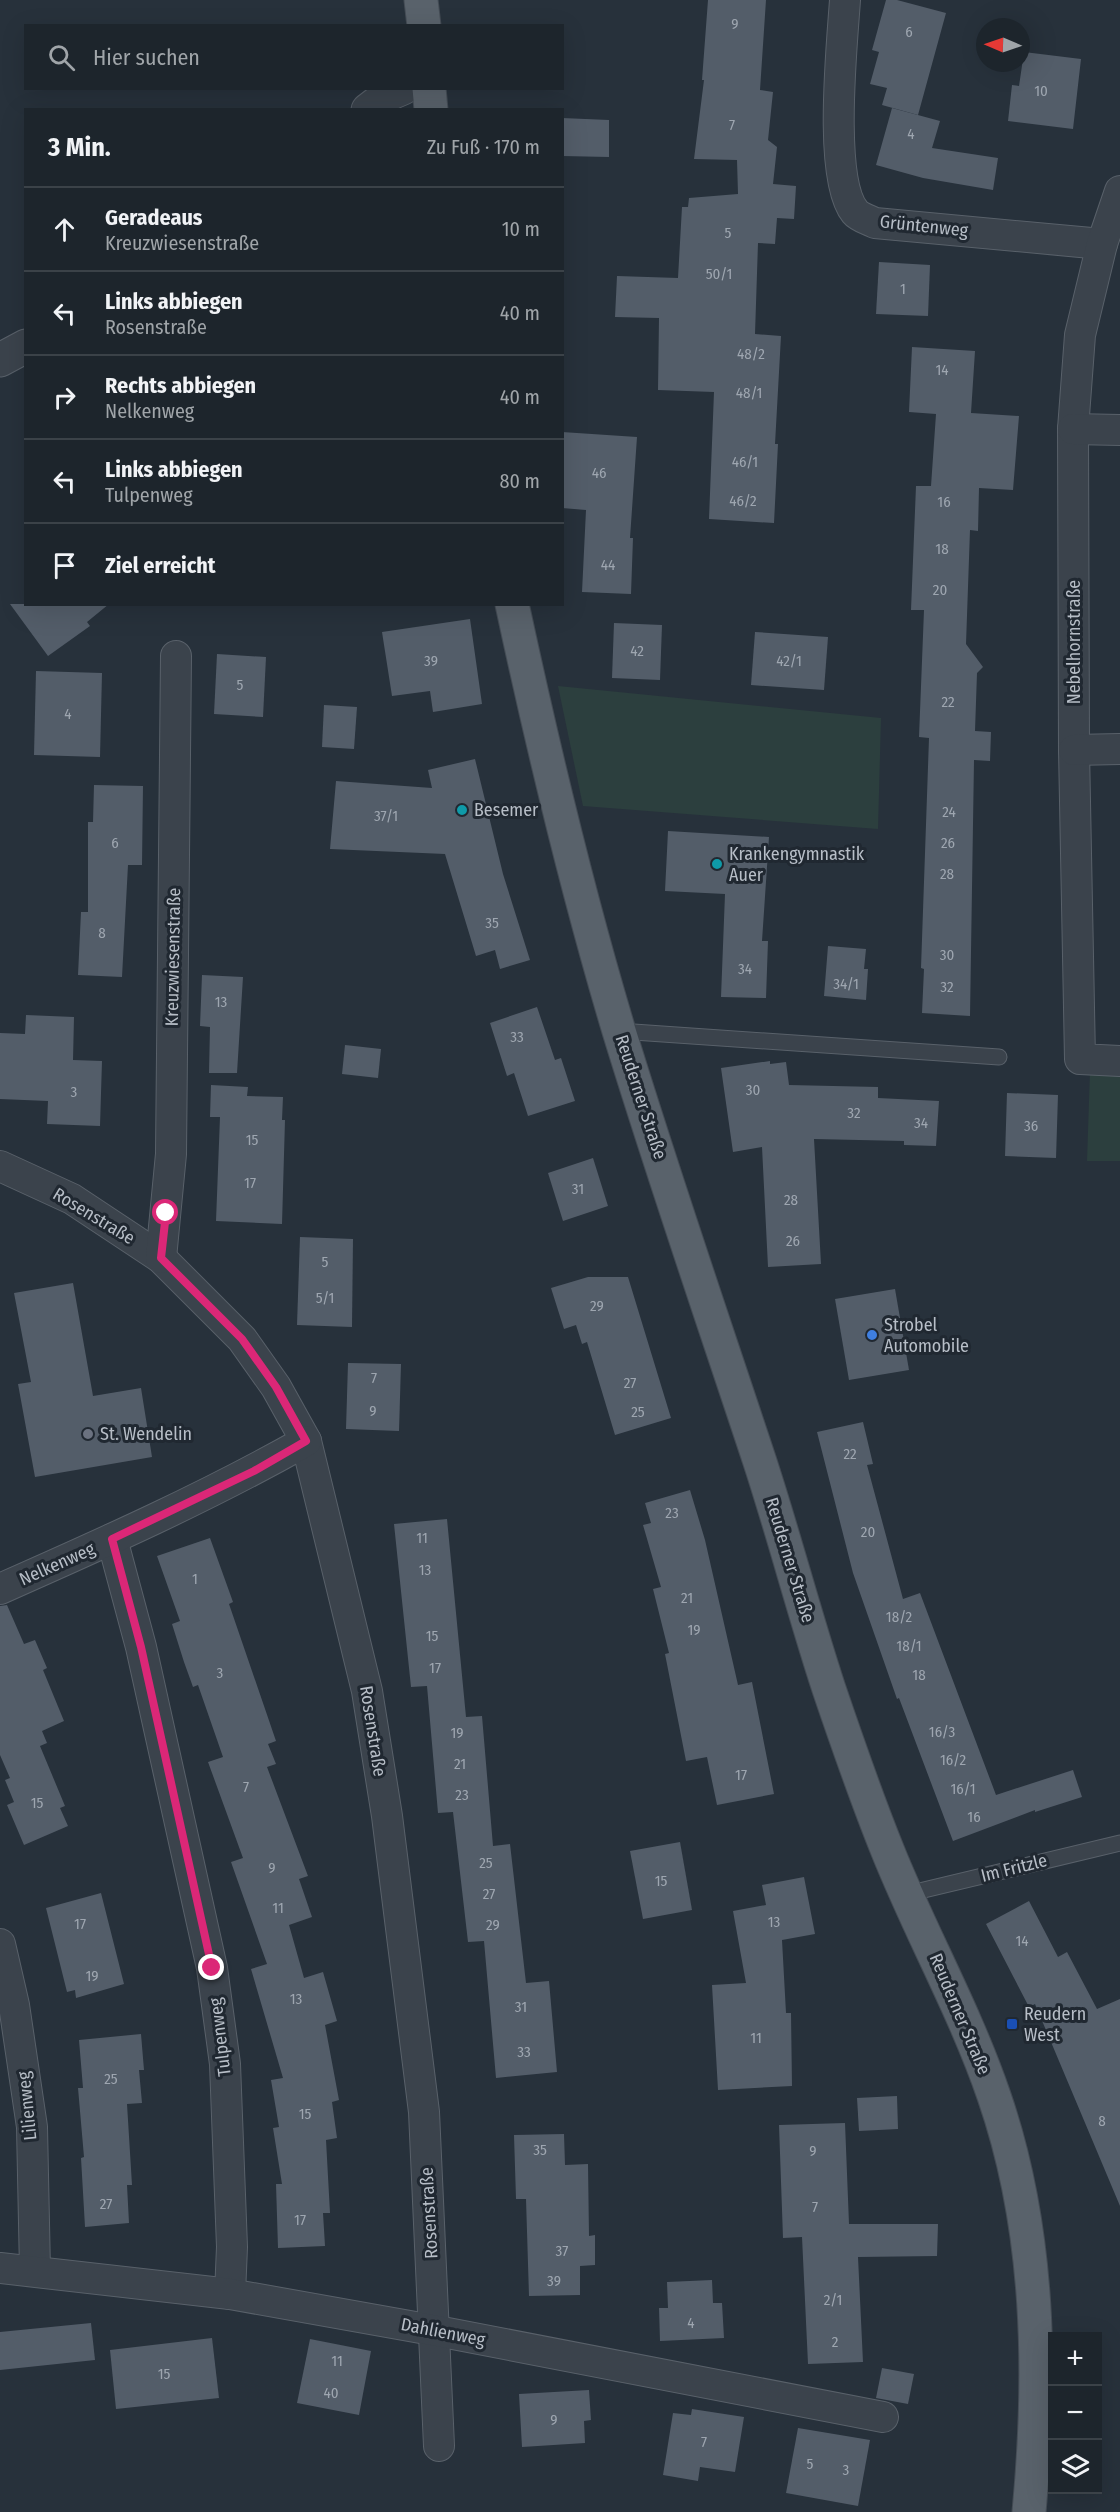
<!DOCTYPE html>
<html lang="de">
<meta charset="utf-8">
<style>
:root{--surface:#1d252c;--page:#252d34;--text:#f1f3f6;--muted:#a0a5a9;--line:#3b4248}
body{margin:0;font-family:"Fira Sans Condensed",sans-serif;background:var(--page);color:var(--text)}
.controls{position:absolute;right:18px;bottom:18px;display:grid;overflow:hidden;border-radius:0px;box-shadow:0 6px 24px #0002}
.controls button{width:54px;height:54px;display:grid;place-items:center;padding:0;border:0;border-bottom:2px solid var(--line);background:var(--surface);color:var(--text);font:30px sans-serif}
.compass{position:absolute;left:976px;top:18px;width:54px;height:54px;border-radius:50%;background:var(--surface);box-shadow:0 6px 24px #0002;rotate:272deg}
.stop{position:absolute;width:18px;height:18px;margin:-14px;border:4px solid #db2777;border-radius:50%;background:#fff}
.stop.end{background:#db2777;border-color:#fff;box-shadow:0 2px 6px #0008}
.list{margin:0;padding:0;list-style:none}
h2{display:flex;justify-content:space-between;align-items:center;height:78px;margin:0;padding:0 24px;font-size:26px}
h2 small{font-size:20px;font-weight:400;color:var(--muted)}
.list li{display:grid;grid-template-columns:39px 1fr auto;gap:18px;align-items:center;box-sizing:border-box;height:84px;padding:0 24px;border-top:2px solid var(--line)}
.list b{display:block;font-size:22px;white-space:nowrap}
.list p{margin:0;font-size:20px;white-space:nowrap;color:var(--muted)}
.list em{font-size:20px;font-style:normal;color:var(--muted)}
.icon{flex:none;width:33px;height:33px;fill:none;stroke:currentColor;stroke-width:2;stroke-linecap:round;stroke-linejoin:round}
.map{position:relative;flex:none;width:1120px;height:2512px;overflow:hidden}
.search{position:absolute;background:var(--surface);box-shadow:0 6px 24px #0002;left:24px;top:24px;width:540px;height:66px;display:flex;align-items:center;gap:15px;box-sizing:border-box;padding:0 21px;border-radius:0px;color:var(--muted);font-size:22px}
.panel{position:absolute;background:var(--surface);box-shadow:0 6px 24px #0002;left:24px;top:108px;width:540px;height:498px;border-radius:0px}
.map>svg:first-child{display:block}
.green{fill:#2c3f3e}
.building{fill:#535d69}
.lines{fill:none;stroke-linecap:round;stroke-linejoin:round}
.service-casing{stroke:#59616a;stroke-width:17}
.minor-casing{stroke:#59616a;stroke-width:32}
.tertiary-casing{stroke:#59616a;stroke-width:35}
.primary-casing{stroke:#444c55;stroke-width:35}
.service{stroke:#3b434c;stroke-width:15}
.minor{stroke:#3b434c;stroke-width:30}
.tertiary{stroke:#3b434c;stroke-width:33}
.primary{stroke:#59626b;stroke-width:33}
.route{stroke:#db2777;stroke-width:8}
.culture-dot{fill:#0f9aa8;stroke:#202831;stroke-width:2}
.shop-dot{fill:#3f7fe0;stroke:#202831;stroke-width:2}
.worship-dot{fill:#6b7280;stroke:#202831;stroke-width:2}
.transit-dot{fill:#1a4fb4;stroke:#202831;stroke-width:2}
.labels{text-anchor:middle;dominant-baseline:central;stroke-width:6;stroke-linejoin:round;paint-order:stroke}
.number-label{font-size:15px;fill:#9ea6b0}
.street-label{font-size:18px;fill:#b7bec7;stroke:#202831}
.poi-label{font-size:18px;fill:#b7bec7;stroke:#202831;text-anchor:start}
</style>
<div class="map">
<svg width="1120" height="2512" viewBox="0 0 1120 2512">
<rect width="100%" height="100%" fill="#27313b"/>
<g class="green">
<path d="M558 686 881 718 878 829 583 806Z"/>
<path d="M1090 1071 1120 1074V1161H1087Z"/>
</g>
<g class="building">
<path d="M708 0H766L760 90 773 92 768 140 777 147 773 184 796 186 794 219 777 218 775 244 758 243 755 334 781 336 775 444H778L774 523 709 519 714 392 658 390 659 318 615 317 617 276 678 278 682 207H688L689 198 738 194 737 160 694 159 704 80H702Z"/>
<path d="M886 0H897L946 13 918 115 882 105 887 88 870 84 879 52 872 50Z"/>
<path d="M1024 52 1081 59 1073 129 1008 121 1012 85 1019 86Z"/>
<path d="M892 108 940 121 932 148 998 158 993 190 923 178 876 165Z"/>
<path d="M562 118 609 120V157L562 156Z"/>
<path d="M879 262 930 265 928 316 876 314Z"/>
<path d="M912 347 975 351 971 413 1019 416 1013 490 979 488 978 531 970 530 966 644 983 667 977 673 975 731 991 732 990 761 974 760 970 1016 922 1013 924 969 921 968 929 738 919 737 924 610H911L916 486H931L936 414 909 412Z"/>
<path d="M562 432 637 437 630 538H633L631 594 582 592 586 510 562 508Z"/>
<path d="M10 604H109L87 622 90 626 48 656Z"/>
<path d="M470 619 482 704 433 712 430 691 392 696 382 632Z"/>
<path d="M614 623 662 625 660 680 612 678Z"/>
<path d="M755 632 828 637 824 690 751 685Z"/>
<path d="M217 654 266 657 263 717 214 714Z"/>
<path d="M36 671 102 673 100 757 34 755Z"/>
<path d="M324 705 357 707 354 749 322 747Z"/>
<path d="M475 759 503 874 530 960 500 969 495 950 476 956 445 854 330 849 336 781 432 788 428 770Z"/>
<path d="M94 785 143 786 142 865H128L122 977 78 975 81 912H88V822H93Z"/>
<path d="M668 831 769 837 762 941H768L766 998 721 997 725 894 665 891Z"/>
<path d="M828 946 866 949 864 969H868L866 1000 824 996Z"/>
<path d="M202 975 243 977 237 1073H209L210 1027 200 1026Z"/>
<path d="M537 1007 555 1060 561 1058 575 1101 528 1116 514 1073 507 1076 490 1023Z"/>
<path d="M26 1015 74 1017 73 1060 102 1061 100 1126 47 1124 48 1101 0 1099V1033L25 1034Z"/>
<path d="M345 1045 381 1049 378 1078 342 1074Z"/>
<path d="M770 1061V1064L786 1062 789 1085 878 1087V1098L939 1101 936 1146 904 1145V1141L814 1139 821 1264 768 1267 762 1147 733 1152 721 1068Z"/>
<path d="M211 1085 248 1087 247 1096 283 1097 282 1120H285L282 1224 216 1221 220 1117H210Z"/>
<path d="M1007 1093 1058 1095 1056 1158 1005 1156Z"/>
<path d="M593 1158 608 1206 563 1221 548 1173Z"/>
<path d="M300 1237 353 1239 352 1327 297 1325Z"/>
<path d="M588 1277H628L671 1418 615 1435 587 1342 582 1344 576 1325 564 1329 551 1288Z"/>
<path d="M73 1283 93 1396 141 1388 152 1457 35 1477 18 1384 31 1382 14 1293Z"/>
<path d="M895 1289 909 1370 849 1380 835 1299Z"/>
<path d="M348 1363 401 1364 399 1431 346 1429Z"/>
<path d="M863 1422 873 1464 867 1465 903 1599 920 1593 996 1795 1073 1770 1082 1797 1035 1812V1810L953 1841 899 1698 897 1699 853 1573 817 1432Z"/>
<path d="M690 1490 705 1540 738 1685 752 1682 774 1794 717 1805 707 1757 686 1761 665 1654 669 1653 653 1589 661 1587 643 1525 651 1523 645 1503Z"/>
<path d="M447 1519 466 1717 482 1716 493 1846 510 1844 526 1983 549 1981 557 2072 496 2078 484 1941 468 1942 453 1812 438 1813 427 1686 411 1687 394 1524Z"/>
<path d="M210 1538 233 1602 229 1604 276 1741 268 1744 276 1764 267 1767 308 1876 299 1879 312 1917 289 1925 304 1978 323 1972 337 2021 325 2025 339 2100 332 2102 337 2138 326 2140 330 2213H323L325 2246 278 2248 276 2184H282L273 2128 279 2127 271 2080 283 2078 251 1969 267 1964 231 1862 243 1858 208 1762 223 1757 198 1685 193 1687 184 1662 172 1624 180 1621 157 1556Z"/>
<path d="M7 1605 24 1644 35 1640 47 1668 43 1670 64 1721 42 1731 47 1743 40 1746 65 1806 60 1808 68 1826 24 1845 7 1805 14 1802 5 1780 10 1778 0 1755V1606Z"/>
<path d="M680 1842 692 1910 643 1919 630 1851Z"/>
<path d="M804 1877 815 1934 782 1940 786 2013H791L792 2086 718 2090 712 1985 746 1983 733 1911 766 1905 762 1885Z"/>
<path d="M101 1893 124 1984 76 1998 75 1990 67 1992 46 1908Z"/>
<path d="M1029 1901 1058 1957 1067 1952 1097 2009 1120 1999V2206L1035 2004 1029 2007 986 1924Z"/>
<path d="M141 2034 144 2070H139L142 2103 127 2104 132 2185H127L129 2223 85 2227 81 2158 84 2157 78 2088H83L79 2040Z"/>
<path d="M897 2096 898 2129 859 2131 857 2098Z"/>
<path d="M845 2123 849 2224H938L937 2256 858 2257 863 2362 808 2364 802 2237 783 2238 779 2125Z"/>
<path d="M564 2134 565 2165 588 2164 589 2236 595 2235V2265L580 2266V2295L529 2296 526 2199H516L514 2135Z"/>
<path d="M712 2280 713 2303H722L724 2338 660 2341 659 2308H668L667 2282Z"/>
<path d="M91 2323 95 2360 0 2370V2332Z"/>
<path d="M212 2338 219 2398 116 2409 110 2350Z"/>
<path d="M310 2339 371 2351 359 2415 297 2403Z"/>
<path d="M882 2368 914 2374 908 2404 876 2398Z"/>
<path d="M589 2390 591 2420 584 2421 585 2443 522 2447 519 2394Z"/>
<path d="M692 2409 744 2417 735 2472 700 2467 698 2481 663 2475 673 2413 691 2415Z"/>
<path d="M798 2428 870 2440 858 2506 786 2493Z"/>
</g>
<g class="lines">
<defs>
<g id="service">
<path d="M619 1031 999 1057"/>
<path d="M907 1894 1120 1843"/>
</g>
<g id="minor">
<path d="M845 0C842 45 828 179 855 212 859 217 869 220 875 223L1102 244"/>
<path d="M1120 191 1102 244 1080 335 1073 429 1074 750 1080 1059 1120 1061"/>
<path d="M1073 429 1120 430"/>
<path d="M1074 750 1120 749"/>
<path d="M0 1166 72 1199 161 1258 242 1339 276 1387 306 1441 367 1691 387 1816 424 2112 439 2446"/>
<path d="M161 1258 171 1154 176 656"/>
<path d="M112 1539 141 1647 212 1968 225 2064 232 2247 230 2294"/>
<path d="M0 1589C104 1543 207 1497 306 1441"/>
<path d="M0 1944 14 2005 32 2127 35 2271"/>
<path d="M0 2268 230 2294 432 2330 883 2417"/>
</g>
<g id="tertiary">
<path d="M368 110 389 94 403 88"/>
<path d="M0 360 26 346"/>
</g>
<g id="primary">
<path d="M421 0 424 26"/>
<path d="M429 88 431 110"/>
<path d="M512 604C543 748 577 891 619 1031 663 1175 712 1317 759 1459 784 1535 804 1613 829 1689 847 1742 866 1797 887 1849 920 1932 965 2011 994 2096 1040 2229 1042 2374 1029 2512"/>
</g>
</defs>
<use href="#service" class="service-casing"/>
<use href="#minor" class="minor-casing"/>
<use href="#tertiary" class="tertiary-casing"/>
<use href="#primary" class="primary-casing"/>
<use href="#service" class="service"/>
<use href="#minor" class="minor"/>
<use href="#tertiary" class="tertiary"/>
<use href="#primary" class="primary"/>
</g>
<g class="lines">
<path class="route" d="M166 1213 161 1258 242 1339 276 1387 306 1441 254 1471 112 1539 141 1647 212 1968"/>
</g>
<g class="culture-dot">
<circle cx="462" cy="810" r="6"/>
<circle cx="717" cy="864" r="6"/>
</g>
<circle class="shop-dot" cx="872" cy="1335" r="6"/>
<circle class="worship-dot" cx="88" cy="1434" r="6"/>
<rect class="transit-dot" x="1006" y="2018" width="12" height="12" rx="3"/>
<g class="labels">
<g class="number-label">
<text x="735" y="24">9</text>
<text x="909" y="32">6</text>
<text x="1041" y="91">10</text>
<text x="732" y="125">7</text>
<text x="911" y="134">4</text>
<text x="728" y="233">5</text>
<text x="719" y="274">50/1</text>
<text x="903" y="289">1</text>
<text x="751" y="354">48/2</text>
<text x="942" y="370">14</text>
<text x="749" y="393">48/1</text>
<text x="745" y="462">46/1</text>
<text x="599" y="473">46</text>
<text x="743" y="501">46/2</text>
<text x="944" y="502">16</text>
<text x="942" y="549">18</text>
<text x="608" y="565">44</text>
<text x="940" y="590">20</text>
<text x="637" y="651">42</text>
<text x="431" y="661">39</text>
<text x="789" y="661">42/1</text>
<text x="240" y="685">5</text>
<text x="948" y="702">22</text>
<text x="68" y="714">4</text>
<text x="949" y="812">24</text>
<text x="386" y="816">37/1</text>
<text x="115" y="843">6</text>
<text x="948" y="843">26</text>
<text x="947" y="874">28</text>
<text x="492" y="923">35</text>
<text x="102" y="933">8</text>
<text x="947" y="955">30</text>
<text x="745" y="969">34</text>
<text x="846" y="984">34/1</text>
<text x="947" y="987">32</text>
<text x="221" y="1002">13</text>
<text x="517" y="1037">33</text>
<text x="753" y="1090">30</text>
<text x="74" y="1092">3</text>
<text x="854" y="1113">32</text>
<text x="921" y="1123">34</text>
<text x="1031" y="1126">36</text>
<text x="252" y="1140">15</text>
<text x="250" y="1183">17</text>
<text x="578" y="1189">31</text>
<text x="791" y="1200">28</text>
<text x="793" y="1241">26</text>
<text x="325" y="1262">5</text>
<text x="325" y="1298">5/1</text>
<text x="597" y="1306">29</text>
<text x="374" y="1378">7</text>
<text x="630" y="1383">27</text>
<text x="373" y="1411">9</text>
<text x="638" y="1412">25</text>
<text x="850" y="1454">22</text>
<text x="672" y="1513">23</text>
<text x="868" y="1532">20</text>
<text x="422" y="1538">11</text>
<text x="425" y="1570">13</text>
<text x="195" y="1579">1</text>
<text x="687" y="1598">21</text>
<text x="899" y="1617">18/2</text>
<text x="694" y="1630">19</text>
<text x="432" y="1636">15</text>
<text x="909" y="1646">18/1</text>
<text x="435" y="1668">17</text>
<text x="220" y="1673">3</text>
<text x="919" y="1675">18</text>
<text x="942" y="1732">16/3</text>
<text x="457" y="1733">19</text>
<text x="953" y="1760">16/2</text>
<text x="460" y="1764">21</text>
<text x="741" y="1775">17</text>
<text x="246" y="1787">7</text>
<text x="963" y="1789">16/1</text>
<text x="462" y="1795">23</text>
<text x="37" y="1803">15</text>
<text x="974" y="1817">16</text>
<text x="486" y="1863">25</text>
<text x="272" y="1868">9</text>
<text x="661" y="1881">15</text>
<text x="489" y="1894">27</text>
<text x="278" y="1908">11</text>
<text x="774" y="1922">13</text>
<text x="80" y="1924">17</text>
<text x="493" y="1925">29</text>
<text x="1022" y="1941">14</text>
<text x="92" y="1976">19</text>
<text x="296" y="1999">13</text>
<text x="521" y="2007">31</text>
<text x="756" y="2038">11</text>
<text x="524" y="2052">33</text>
<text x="111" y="2079">25</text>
<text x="305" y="2114">15</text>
<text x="1102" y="2121">8</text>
<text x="540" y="2150">35</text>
<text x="813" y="2151">9</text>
<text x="106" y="2204">27</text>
<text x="815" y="2207">7</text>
<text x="300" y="2220">17</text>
<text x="562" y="2251">37</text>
<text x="554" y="2281">39</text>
<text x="833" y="2300">2/1</text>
<text x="691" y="2323">4</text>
<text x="835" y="2342">2</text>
<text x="337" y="2361">11</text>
<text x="164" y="2374">15</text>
<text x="331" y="2393">40</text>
<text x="554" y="2420">9</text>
<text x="704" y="2442">7</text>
<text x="810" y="2464">5</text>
<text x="846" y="2470">3</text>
</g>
<g class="street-label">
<text transform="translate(924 226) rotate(6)">Grüntenweg</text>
<text transform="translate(1074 642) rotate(-90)">Nebelhornstraße</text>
<text transform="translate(173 957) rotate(-89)">Kreuzwiesenstraße</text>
<text transform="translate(641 1097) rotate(72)">Reuderner Straße</text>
<text transform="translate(94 1216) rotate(31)">Rosenstraße</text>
<text transform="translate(790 1560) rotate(73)">Reuderner Straße</text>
<text transform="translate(57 1564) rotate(-24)">Nelkenweg</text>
<text transform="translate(373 1731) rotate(81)">Rosenstraße</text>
<text transform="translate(1014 1868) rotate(-14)">Im Fritzle</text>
<text transform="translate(960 2014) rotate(67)">Reuderner Straße</text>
<text transform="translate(220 2037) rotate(-97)">Tulpenweg</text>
<text transform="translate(27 2106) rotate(-96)">Lilienweg</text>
<text transform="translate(429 2213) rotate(-93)">Rosenstraße</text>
<text transform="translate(443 2332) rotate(11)">Dahlienweg</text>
</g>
<g class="poi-label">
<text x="474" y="810">Besemer</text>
<text x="729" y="854">Krankengymnastik<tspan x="729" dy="21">Auer</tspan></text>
<text x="884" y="1325">Strobel<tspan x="884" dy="21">Automobile</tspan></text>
<text x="100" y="1434">St. Wendelin</text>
<text x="1024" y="2014">Reudern<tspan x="1024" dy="21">West</tspan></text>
</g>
</g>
</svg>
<div class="controls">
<button>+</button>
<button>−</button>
<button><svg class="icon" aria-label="layers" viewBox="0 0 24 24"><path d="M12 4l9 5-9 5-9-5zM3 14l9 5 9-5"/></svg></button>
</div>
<svg class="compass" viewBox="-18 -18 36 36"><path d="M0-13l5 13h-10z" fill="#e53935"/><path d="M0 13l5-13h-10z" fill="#a0a5a9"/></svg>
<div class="stop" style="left:166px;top:1213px"></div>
<div class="stop end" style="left:212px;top:1968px"></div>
<div class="search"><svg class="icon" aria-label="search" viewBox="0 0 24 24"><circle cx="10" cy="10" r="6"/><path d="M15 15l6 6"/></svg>Hier suchen</div>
<section class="panel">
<h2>3 Min.<small>Zu Fuß · 170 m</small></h2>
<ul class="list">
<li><svg class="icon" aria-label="ahead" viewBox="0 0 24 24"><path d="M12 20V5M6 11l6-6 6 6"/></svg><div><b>Geradeaus</b><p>Kreuzwiesenstraße</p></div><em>10 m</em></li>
<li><svg class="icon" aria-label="left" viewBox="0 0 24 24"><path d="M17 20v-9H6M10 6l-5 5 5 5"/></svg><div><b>Links abbiegen</b><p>Rosenstraße</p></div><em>40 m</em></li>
<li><svg class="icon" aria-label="right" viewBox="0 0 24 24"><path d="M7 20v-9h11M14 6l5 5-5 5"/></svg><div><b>Rechts abbiegen</b><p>Nelkenweg</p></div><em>40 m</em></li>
<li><svg class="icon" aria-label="left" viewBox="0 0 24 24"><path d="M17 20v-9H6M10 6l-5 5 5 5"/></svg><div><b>Links abbiegen</b><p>Tulpenweg</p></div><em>80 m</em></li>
<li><svg class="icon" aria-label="arrive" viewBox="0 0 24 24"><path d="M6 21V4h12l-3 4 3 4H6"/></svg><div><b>Ziel erreicht</b></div></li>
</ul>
</section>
</div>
